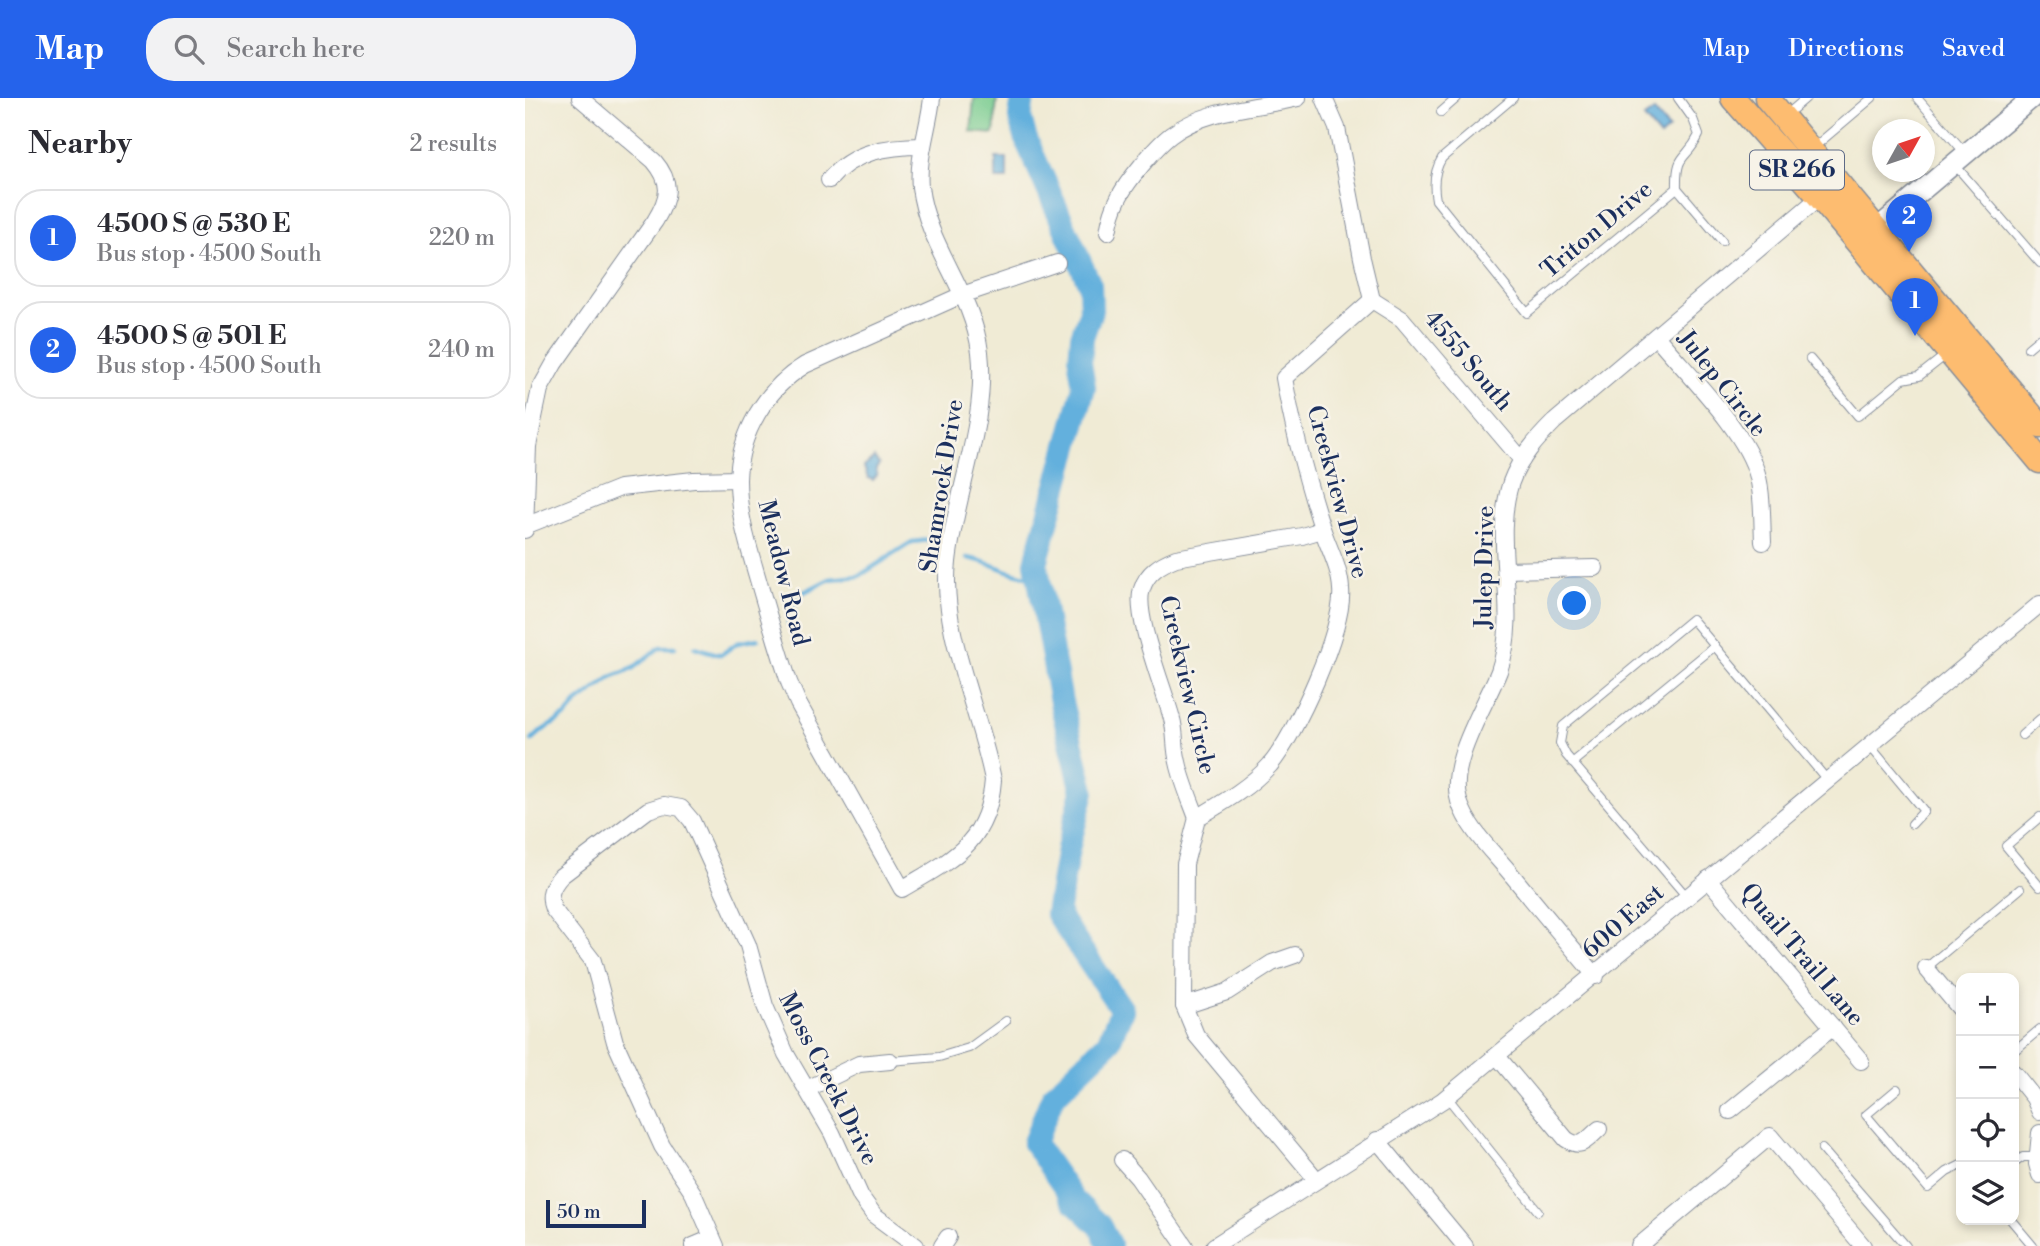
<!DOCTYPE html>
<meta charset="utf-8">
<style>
:root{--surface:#fff;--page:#f2f2f3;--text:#2b2b33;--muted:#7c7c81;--line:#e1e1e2;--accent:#2563eb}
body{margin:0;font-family:"Libre Bodoni",serif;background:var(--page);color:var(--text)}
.controls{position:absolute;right:21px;bottom:21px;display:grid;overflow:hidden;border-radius:14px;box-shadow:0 4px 10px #0003}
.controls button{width:63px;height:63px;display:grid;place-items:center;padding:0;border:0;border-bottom:2px solid var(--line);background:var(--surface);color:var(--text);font:35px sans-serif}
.compass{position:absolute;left:1347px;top:21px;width:63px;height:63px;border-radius:50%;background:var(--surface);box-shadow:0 4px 10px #0003;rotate:50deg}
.scale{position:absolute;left:21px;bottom:18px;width:100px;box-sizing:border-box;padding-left:7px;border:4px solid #1b2f5e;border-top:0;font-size:19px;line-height:24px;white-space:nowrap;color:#1b2f5e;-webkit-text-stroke:5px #f7f3e8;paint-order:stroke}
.you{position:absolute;left:1050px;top:506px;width:24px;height:24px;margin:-18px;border:5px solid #fff;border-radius:50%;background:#1a73e8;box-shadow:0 0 0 10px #1a73e833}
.badge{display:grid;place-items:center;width:46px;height:46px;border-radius:50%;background:var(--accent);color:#fff;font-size:23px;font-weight:700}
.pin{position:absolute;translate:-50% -58px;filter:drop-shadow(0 2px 4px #0008)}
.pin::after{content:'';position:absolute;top:37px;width:24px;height:21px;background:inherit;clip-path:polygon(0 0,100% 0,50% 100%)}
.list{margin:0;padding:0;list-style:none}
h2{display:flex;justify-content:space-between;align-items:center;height:91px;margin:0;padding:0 28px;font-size:30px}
h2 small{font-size:23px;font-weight:400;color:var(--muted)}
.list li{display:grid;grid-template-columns:46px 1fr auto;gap:21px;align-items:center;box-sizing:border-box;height:98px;margin:0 14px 14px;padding:0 14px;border:2px solid var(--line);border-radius:28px}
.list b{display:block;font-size:26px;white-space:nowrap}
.list p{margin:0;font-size:23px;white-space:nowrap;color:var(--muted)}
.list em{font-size:23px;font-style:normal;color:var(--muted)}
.icon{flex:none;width:38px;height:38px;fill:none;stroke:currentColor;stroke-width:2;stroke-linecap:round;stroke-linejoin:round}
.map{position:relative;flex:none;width:1515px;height:1148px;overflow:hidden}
header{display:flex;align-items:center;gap:42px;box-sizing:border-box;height:98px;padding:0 35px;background:var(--accent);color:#fff}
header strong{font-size:33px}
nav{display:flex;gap:38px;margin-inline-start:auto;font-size:24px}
.search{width:490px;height:63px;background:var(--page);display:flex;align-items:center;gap:18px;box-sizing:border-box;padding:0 24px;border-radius:28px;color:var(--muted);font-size:26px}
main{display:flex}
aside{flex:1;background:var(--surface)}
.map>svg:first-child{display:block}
.green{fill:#78cc8f;stroke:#4a7e76;stroke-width:2}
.water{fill:#64b0dd;stroke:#40709e;stroke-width:2}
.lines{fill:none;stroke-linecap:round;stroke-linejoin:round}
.stream{stroke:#64b0dd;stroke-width:4.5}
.river{stroke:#64b0dd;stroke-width:24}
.service-casing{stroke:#868d9a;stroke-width:10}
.minor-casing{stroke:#868d9a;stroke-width:18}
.tertiary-casing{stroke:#868d9a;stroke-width:22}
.primary-casing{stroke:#868d9a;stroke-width:27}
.service{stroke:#fff;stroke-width:8}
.minor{stroke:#fff;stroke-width:16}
.tertiary{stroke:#fff;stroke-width:19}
.primary{stroke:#fdbc70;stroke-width:24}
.labels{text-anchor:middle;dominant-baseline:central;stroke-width:5;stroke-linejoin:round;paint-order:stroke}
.shield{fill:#f7f3e8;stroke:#5d6a87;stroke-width:2}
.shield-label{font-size:23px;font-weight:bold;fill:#1b2f5e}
.street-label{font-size:24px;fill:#1b2f5e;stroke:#f7f3e8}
</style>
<header>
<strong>Map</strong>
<div class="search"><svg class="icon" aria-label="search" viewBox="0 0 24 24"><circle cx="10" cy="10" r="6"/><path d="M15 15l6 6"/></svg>Search here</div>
<nav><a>Map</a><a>Directions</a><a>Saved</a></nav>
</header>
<main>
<aside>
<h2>Nearby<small>2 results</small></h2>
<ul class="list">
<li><span class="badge">1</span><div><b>4500 S @ 530 E</b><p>Bus stop · 4500 South</p></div><em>220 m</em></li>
<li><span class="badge">2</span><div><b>4500 S @ 501 E</b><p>Bus stop · 4500 South</p></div><em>240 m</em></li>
</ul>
</aside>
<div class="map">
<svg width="1515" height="1148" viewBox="0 0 1515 1148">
<rect width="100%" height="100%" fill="#f7f3e8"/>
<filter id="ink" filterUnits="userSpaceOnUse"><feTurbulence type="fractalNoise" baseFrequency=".0143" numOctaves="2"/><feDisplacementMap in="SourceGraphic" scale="14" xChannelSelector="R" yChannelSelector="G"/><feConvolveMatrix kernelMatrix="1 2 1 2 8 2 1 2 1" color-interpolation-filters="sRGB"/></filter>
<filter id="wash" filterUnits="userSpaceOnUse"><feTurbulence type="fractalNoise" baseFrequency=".00686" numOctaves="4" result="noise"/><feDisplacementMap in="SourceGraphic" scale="28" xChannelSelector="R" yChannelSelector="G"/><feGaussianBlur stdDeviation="1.57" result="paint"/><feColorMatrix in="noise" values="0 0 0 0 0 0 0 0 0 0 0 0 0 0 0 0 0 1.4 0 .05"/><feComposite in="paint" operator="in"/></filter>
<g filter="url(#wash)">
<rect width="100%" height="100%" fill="#f0ebd5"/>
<path class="green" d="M449 0H472L469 36 446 34Z"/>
<g class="water">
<path d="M1129 13 1144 31 1135 39 1119 20Z"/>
<rect x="471" y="60" width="11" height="21"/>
<path d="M349 360 354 366 351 371 352 377 348 382 343 380 339 369Z"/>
</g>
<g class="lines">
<g class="stream">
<path d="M442 460C466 463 487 479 513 479"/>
<path d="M263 525 270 517 267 500 305 481 334 478 387 444 405 442"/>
<path d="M170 549 192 556H197L212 545 233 541"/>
<path d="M7 642 18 632 41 618 52 605 88 578 107 571 135 549H150"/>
</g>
<path class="river" d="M498 0 495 19 500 39 565 187 566 213 557 239 555 264 559 289 511 465 536 604 558 693 543 751 532 816 597 912 583 945 528 998 509 1045 549 1103 574 1127 585 1148"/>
</g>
</g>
<g filter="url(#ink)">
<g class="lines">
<defs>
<g id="service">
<path d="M988 0 917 60C909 73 908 87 911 102L1002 215 1152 90C1151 53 1161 64 1174 37L1168 21 1153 0"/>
<path d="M1392 0 1441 56"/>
<path d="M916 14 932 0"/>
<path d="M1259 19 1281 0"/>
<path d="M1288 50 1347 0"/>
<path d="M1430 67 1515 165"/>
<path d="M1152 90 1197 143"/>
<path d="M1503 250 1515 240"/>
<path d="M1285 261 1333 318 1378 281 1394 278 1422 256"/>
<path d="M1497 637 1515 621"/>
<path d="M1345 648 1399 713 1387 726"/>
<path d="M1047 665 1190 548"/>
<path d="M1515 719 1481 748 1515 789"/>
<path d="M1162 799 1041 657 1035 645 1038 628 1167 521 1303 683"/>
<path d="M1401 870 1495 791"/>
<path d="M1489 953 1515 931"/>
<path d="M365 963 414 959 444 950 481 923"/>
<path d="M1372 991 1341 1017 1403 1090 1422 1074 1436 1067"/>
<path d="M922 999 1013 1113"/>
<path d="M1297 1051 1381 1148"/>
<path d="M1489 1065 1498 1059H1512"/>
<path d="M1486 1122 1508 1148"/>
</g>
<g id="minor">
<path d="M407 0C404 29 392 60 395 89 402 148 448 195 455 254 463 323 430 396 423 464 415 533 455 613 468 682 463 746 427 761 377 791L273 605 264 584C254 553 245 523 236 492 226 456 213 420 213 382 214 335 241 291 280 267L437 197 532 165"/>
<path d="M304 82C328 53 363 48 398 48"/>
<path d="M583 134C588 105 597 91 616 68 625 57 634 46 646 37 682 10 731 10 773 0"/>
<path d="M847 202 877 221 997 362"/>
<path d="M1131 238C1162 276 1221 332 1233 379 1238 400 1237 423 1238 444"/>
<path d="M0 428 95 390 169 382 213 381"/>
<path d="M0 432 3 348 15 291 29 266 130 123C144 100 148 85 129 63L55 0"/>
<path d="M981 472 1070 470"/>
<path d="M672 720C665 701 657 683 653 664 649 650 651 635 647 621 640 593 608 516 617 491 622 474 636 466 651 460L777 438 797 432"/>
<path d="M1183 781 1336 963"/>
<path d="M1401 870 1436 912"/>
<path d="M1071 878C1042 844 1014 810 986 776 967 753 943 731 934 703 922 666 961 607 974 573 996 511 966 444 986 384 995 360 1011 342 1029 324L1295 99"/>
<path d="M659 908 702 894 747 865 770 857"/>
<path d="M972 958 1041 1041C1057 1052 1061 1042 1074 1031"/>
<path d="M1489 975 1509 1000 1515 1014"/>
<path d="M282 991 334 966 365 963"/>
<path d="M1205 1013 1308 929"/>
<path d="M1515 1035 1512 1066 1515 1077"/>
<path d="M852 1042 940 1148"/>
<path d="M597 1062 613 1080 660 1148"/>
<path d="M791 1081 671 937 659 908 660 766 672 720C699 704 724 690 745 667 770 638 820 529 816 491 815 470 803 449 797 430 781 380 768 331 759 280L847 202 837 160 812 30 799 0"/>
<path d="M168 1148 187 1140"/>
<path d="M191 1148 168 1095 137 1048 90 944 68 863 28 811C23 798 26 789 36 778L123 712 139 707 156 710 167 723 223 847 240 908 261 956 307 1035 336 1099 349 1117 391 1148"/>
<path d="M417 1148 423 1139"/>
<path d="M689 1148 918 1002 1515 506"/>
<path d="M1114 1148 1245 1038 1338 1148"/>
</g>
<path id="tertiary" d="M1342 139 1507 0"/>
<g id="primary">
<path d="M1208 0 1295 99 1515 363"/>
<path d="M1242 0 1515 328"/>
</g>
</defs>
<use href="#service" class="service-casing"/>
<use href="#minor" class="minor-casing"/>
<use href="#tertiary" class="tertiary-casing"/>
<use href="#primary" class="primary-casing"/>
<use href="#service" class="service"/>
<use href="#minor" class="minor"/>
<use href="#tertiary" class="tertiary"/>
<use href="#primary" class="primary"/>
</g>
</g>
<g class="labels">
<rect class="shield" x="1225" y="52.5" width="94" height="39" rx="5"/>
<g class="shield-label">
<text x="1272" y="72">SR 266</text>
</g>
<g class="street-label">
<text transform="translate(1072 132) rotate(-40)">Triton Drive</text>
<text transform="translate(943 263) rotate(50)">4555 South</text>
<text transform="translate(1197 286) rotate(52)">Julep Circle</text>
<text transform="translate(417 388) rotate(-81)">Shamrock Drive</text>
<text transform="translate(812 394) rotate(75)">Creekview Drive</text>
<text transform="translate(960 469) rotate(-89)">Julep Drive</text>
<text transform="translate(258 475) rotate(76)">Meadow Road</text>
<text transform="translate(662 587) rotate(77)">Creekview Circle</text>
<text transform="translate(1098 824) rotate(-41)">600 East</text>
<text transform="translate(1277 857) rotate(50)">Quail Trail Lane</text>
<text transform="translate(303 981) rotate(63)">Moss Creek Drive</text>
</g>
</g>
</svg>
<div class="controls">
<button>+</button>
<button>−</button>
<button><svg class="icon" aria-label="locate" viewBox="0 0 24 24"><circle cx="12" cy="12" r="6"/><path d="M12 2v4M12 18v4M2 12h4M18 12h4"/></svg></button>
<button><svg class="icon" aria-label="layers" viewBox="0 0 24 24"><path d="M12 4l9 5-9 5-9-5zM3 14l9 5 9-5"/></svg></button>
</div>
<svg class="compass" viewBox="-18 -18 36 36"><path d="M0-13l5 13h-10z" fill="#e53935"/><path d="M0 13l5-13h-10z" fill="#7c7c81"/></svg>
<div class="scale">50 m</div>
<div class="you"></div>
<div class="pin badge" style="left:1390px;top:238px">1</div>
<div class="pin badge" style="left:1384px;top:154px">2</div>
</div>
</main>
